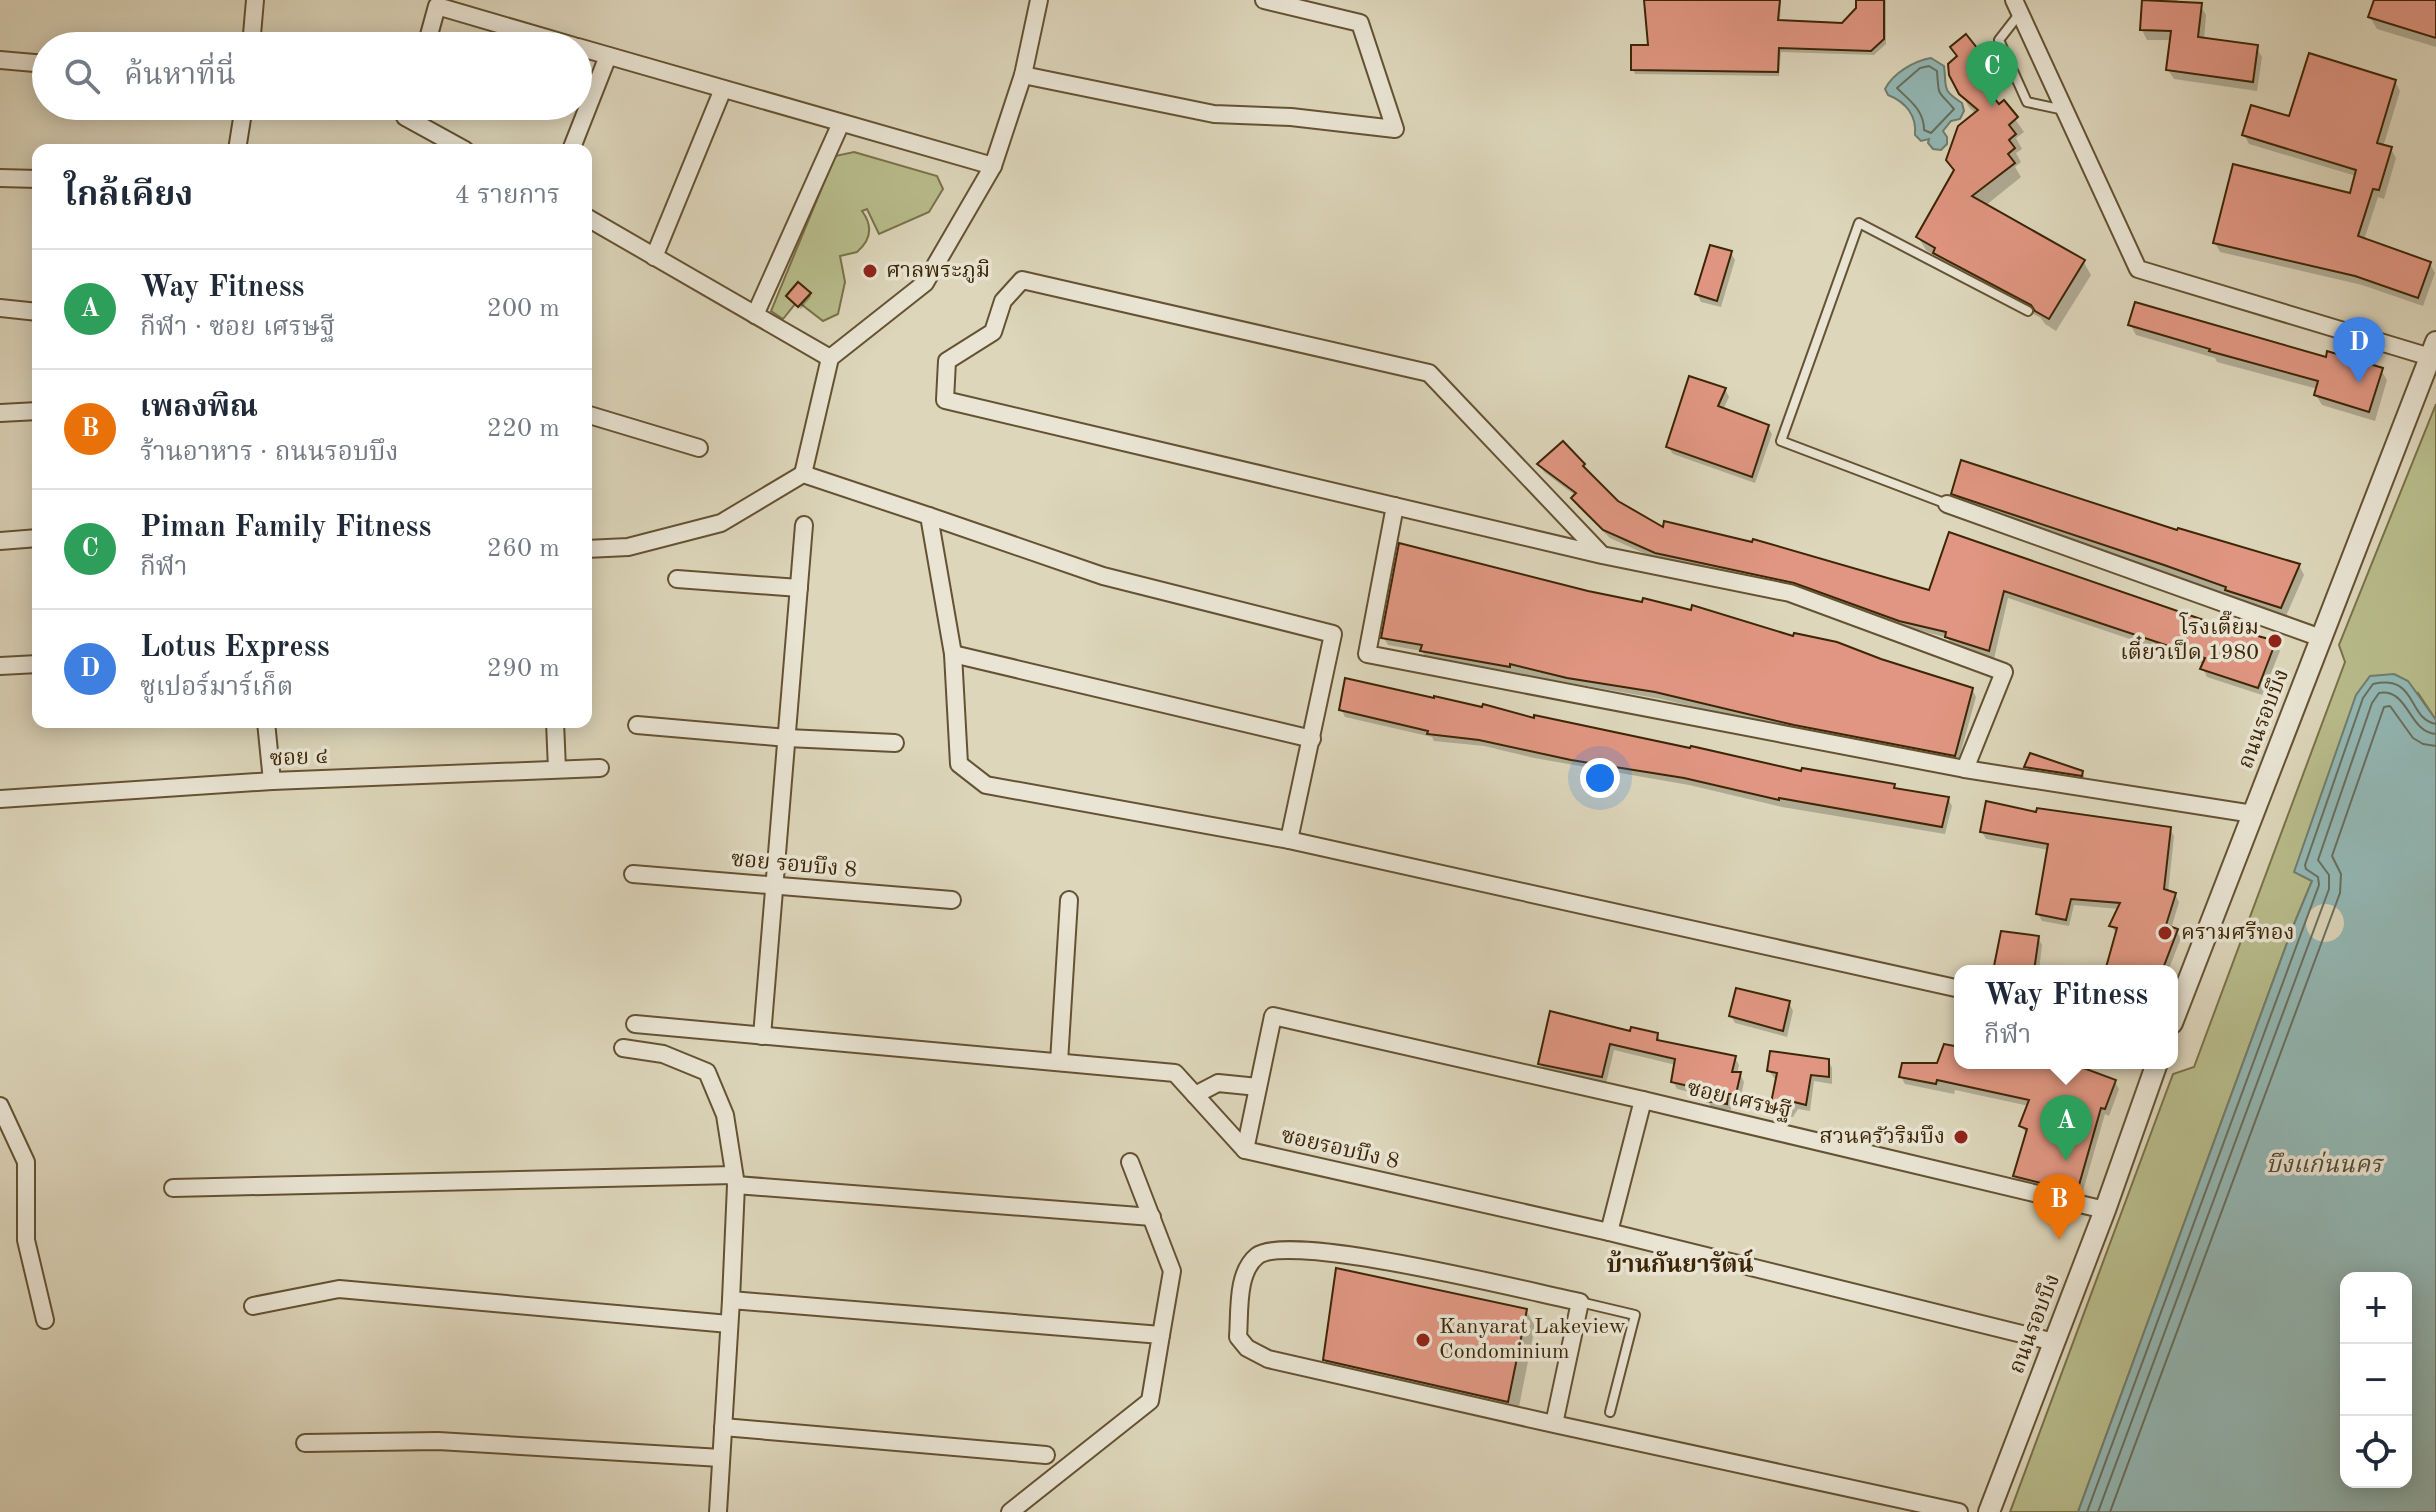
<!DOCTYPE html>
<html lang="th">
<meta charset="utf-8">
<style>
:root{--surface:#fff;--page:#f2f2f3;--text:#1f2937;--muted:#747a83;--line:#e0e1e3;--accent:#8f2418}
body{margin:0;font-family:"Old Standard TT","Noto Serif Thai",serif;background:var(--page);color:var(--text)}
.controls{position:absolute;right:24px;bottom:24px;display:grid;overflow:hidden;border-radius:16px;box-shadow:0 4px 20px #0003}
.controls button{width:72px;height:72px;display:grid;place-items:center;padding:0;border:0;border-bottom:2px solid var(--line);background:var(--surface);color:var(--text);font:40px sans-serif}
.you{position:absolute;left:1600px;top:778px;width:28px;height:28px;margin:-20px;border:6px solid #fff;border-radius:50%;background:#1a73e8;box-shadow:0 0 0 12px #1a73e833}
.badge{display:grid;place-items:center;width:52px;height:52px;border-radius:50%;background:var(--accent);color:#fff;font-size:26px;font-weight:700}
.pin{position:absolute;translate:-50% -66px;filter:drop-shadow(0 2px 4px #0008)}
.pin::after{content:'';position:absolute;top:42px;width:28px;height:24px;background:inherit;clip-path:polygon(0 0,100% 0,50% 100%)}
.popup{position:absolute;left:1954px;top:965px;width:224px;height:104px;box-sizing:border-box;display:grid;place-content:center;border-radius:16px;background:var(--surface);filter:drop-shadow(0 2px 6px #0005);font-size:26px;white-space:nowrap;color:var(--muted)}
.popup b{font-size:30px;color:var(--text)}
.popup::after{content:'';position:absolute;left:50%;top:100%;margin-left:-16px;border:16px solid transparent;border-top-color:var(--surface)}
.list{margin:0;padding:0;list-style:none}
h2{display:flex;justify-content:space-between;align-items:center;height:104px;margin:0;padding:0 32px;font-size:34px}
h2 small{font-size:26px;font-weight:400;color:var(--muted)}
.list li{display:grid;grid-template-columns:52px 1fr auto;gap:24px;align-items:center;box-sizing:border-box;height:120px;padding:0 32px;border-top:2px solid var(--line)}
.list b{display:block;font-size:30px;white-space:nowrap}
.list p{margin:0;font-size:26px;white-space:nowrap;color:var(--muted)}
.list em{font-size:26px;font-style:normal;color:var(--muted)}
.icon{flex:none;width:44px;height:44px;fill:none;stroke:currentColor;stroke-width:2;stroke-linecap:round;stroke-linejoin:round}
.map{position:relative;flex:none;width:2436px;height:1512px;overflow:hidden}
.search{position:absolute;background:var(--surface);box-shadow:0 4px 20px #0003;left:32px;top:32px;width:560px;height:88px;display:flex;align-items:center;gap:20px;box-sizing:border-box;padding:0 28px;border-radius:44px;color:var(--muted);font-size:30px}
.panel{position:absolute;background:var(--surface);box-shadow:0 4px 20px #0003;left:32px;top:144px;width:560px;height:584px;border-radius:16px}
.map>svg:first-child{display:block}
.green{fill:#b8bc8b;stroke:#7a7148;stroke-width:2}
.water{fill:#93b8b5;stroke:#707e6f;stroke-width:2;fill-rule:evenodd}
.pier{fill:#ddd6bb}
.shadow{fill:#0003}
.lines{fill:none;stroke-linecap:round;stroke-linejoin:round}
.shore{stroke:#686f5d;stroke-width:2}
.building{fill:#e09682;stroke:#3c2605;stroke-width:2}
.service-casing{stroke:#645232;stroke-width:12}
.minor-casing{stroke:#645232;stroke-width:20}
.tertiary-casing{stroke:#645232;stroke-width:24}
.service{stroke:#e9e4d3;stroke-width:8}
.minor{stroke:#e9e4d3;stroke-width:16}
.tertiary{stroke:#e9e4d3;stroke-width:20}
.poi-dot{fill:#8f2418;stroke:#e9e4d3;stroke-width:3}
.labels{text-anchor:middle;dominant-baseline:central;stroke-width:7;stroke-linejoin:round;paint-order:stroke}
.poi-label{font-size:22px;fill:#3c2605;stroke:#e9e4d3;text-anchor:start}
.street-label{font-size:22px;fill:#3c2605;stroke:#e9e4d3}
.water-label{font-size:24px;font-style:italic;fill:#524a31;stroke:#e9e4d3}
.neighbourhood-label{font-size:24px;font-weight:bold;fill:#3c2605;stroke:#e9e4d3}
</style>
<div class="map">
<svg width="2436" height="1512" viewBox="0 0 2436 1512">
<rect width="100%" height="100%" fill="#ddd6bb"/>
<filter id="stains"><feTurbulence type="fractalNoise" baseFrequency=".0025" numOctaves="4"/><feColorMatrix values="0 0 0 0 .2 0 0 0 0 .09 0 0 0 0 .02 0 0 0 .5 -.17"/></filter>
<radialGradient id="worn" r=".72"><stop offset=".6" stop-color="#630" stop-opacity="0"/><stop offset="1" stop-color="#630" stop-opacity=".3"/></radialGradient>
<g class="green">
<path d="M854 152 937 176 943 189 929 212 879 234 867 209 862 211C873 226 871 240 857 252L840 256 845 282 838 314 823 321 801 304 811 293 798 282 786 296 795 304 783 319 771 311 835 156Z"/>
<path d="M2436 404V720L2418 693 2295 872 2312 881 2294 924 2078 1512H2010L2173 1074 2194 1067 2345 662 2339 645Z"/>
</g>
<g class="water">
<path d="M1931 58 1944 66C1947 89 1941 89 1962 103L1964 111 1960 119 1951 121 1943 131 1947 137V144L1941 150 1933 149 1928 143 1929 139 1921 141 1915 135C1917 116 1906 102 1888 95L1885 89C1893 73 1914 61 1931 58Z"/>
<path d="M2394 674 2408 681 2436 720V1512H2078L2294 924 2312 881 2294 872 2356 695 2370 676ZM2346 1278H2406V1482H2346Z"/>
</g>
<circle class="pier" cx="2325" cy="923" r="19"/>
<g class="shadow">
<path d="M1646 0H1781L1780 22 1842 25 1858 9V0H1886V44L1874 55 1781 52 1779 76 1635 74 1633 69 1650 47Z"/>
<path d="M2144 0H2177V3L2200 5 2206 15 2204 40 2256 47 2262 57 2257 91 2174 79 2168 70 2172 40H2147L2142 30Z"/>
<path d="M2376 0H2436V47L2377 29 2370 17Z"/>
<path d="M1966 37 1999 82 1987 92 1999 107 2004 103 2024 132 2016 138 2022 149 2016 153 2021 162 2015 167 2021 177 1985 206 2083 261 2091 275 2056 331 2045 324 2041 318 1942 266 1937 257 1926 250 1918 237 1955 172 1948 160 1976 114 1969 107 1961 93 1958 57Z"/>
<path d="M2395 81 2400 91 2383 147 2391 149 2396 158 2384 199 2378 197 2364 240 2430 264 2435 273 2423 306 2362 285 2220 252 2215 243 2351 195 2356 176 2249 144 2244 134Z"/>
<path d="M1731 253 1735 260 1721 307 1701 302 1697 294Z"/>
<path d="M810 294 811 297 801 309 790 299Z"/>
<path d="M2130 324 2381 370 2387 380 2375 421 2322 405 2316 395 2318 389 2217 362 2215 358 2136 335Z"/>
<path d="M1725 389 1729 397 1723 410 1767 426 1772 434 1755 483 1673 454 1668 447Z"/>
<path d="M1539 464 1584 465 1617 502 1665 530 1930 593 1950 534 2218 627 2275 642 2280 651 2262 695 2207 677 2203 669 2204 664 2008 598 1994 659 1952 645 1948 638 1661 561 1610 538 1578 507 1573 498 1576 496 1544 472Z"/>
<path d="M1954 494 2179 533 2299 565 2304 575 2286 616 2232 599 2230 595 2171 574 1959 503Z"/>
<path d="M1588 593 1972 689 1976 697 1958 762 1799 732 1661 699 1426 658 1422 651 1388 645 1383 637Z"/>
<path d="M1341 709 1535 720 1802 774 1894 786 1896 790 1948 798 1952 806 1945 834 1782 807 1689 785 1534 758 1484 746 1434 741 1432 737 1345 717Z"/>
<path d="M2026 767 2082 772 2086 780 2030 774Z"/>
<path d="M2038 814 2169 828 2174 836 2168 893 2175 894 2179 902 2171 929 2176 931 2181 938 2168 971H2099L2100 967 2107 969 2117 934 2111 926 2119 909 2074 905 2069 926 2042 921 2038 914 2049 850 1986 839 1982 832Z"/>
<path d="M2038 938 2042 945 2039 971H1995Z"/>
<path d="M1789 1003 1793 1011 1787 1037 1735 1023 1731 1016Z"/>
<path d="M1632 1033 1657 1034 1661 1043 1735 1058 1739 1065 1737 1074H1740L1744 1082 1740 1101H1732L1731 1110 1711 1108 1707 1096 1677 1089 1673 1081 1676 1065 1614 1050 1606 1084 1545 1071 1540 1063Z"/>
<path d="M1960 1049V1063H2061L2115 1082 2119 1089 2109 1116 2105 1114 2081 1198 2019 1183 2015 1176 2026 1133 2021 1126 2029 1106 1955 1090 1954 1094 1905 1084 1901 1077 1936 1073Z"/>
<path d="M1828 1060 1832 1068V1084L1814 1081 1810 1111 1798 1109 1793 1117 1777 1115 1772 1107 1778 1079 1774 1078 1769 1071Z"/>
<path d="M1526 1310 1535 1326 1517 1417 1334 1376 1325 1360Z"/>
</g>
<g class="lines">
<g class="shore">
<path d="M1929 66 1937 71C1939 98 1937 89 1954 109L1931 133 1924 130C1924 110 1910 101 1897 88L1920 68Z"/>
<path d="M2087 1512 2319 885 2318 877 2306 869 2305 865 2363 698 2373 684C2418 674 2407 719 2436 724"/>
<path d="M2098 1512 2329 889V875L2318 860 2372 703 2379 693C2409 688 2408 732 2436 734"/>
<path d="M2110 1512 2340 893 2341 874 2332 856 2384 707 2390 706 2413 738 2423 744 2436 746"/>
</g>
</g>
<g class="building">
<path d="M1644 0H1780L1778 20 1842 23 1856 8V0H1884V39L1871 51 1779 48 1778 72 1631 70V45H1648Z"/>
<path d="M2142 0 2202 3 2198 37 2258 45 2253 82 2166 70 2171 31 2140 30Z"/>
<path d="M2374 0H2436V38L2368 17Z"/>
<path d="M1966 34 1993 68 1979 79 1999 104 2004 100 2018 117 2009 125 2016 134 2009 140 2015 148 2008 154 2015 163 1972 196 2085 260 2049 319 2035 311 2031 305 1933 253 1935 248 1916 237 1954 170 1946 160 1958 126 1978 110 1959 94 1949 75 1948 64 1957 56 1950 47Z"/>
<path d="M2309 53 2396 80 2377 143 2392 147 2379 190 2373 189 2358 236 2431 262 2418 298 2355 276 2213 243 2233 164 2350 193 2356 170 2242 135 2251 105 2289 116Z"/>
<path d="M1710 245 1732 251 1717 301 1695 294Z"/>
<path d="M798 282 811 293 798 307 786 296Z"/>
<path d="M2135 302 2326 357 2327 351 2383 368 2369 412 2314 395 2318 381 2209 351 2210 349 2128 325Z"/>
<path d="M1689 376 1726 388 1718 406 1769 425 1752 477 1666 447Z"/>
<path d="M1563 441 1585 464 1583 466 1618 501 1663 527 1664 521 1752 542 1753 539 1929 590 1949 532 2218 625 2276 641 2258 688 2200 669 2205 658 2004 591 1989 651 1945 637 1946 632 1899 621 1794 583 1655 553 1603 530 1571 498 1576 493 1537 464Z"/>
<path d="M1961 460 2177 530 2178 528 2300 564 2281 608 2225 590 2226 587 2164 565 1951 494Z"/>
<path d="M1399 543 1588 591 1642 602 1643 598 1691 610 1692 605 1793 636 1794 633 1837 642 1881 659 1973 688 1955 756 1794 725 1655 692 1567 678 1510 664V667L1420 651 1422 645 1381 638Z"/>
<path d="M1345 678 1434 698V696L1482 707 1483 704 1534 718V715L1690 748 1691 746 1801 771 1802 768 1895 784 1894 788 1949 797 1942 827 1779 798V800L1684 778 1571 760 1479 740 1427 734 1428 731 1339 710Z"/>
<path d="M2030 753 2083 771 2082 776 2024 767Z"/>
<path d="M1986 801 2036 812 2037 808 2171 827 2164 889 2176 893 2166 925 2178 929 2162 971H2105L2117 928 2109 926 2120 903 2071 899 2066 920 2036 914 2048 844 1980 832Z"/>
<path d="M2001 931 2039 936 2034 971H1993Z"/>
<path d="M1736 988 1790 1001 1783 1031 1729 1016Z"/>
<path d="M1550 1011 1630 1031 1631 1027 1658 1033 1657 1040 1736 1056 1732 1072H1741L1736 1094H1728L1727 1104 1705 1101 1706 1090 1671 1082 1675 1059 1610 1044 1602 1077 1538 1064Z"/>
<path d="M1944 1044 1960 1047V1063H2070L2116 1080 2105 1109 2101 1108 2077 1192 2013 1176 2027 1129 2019 1126 2029 1100 1937 1080 1936 1084 1899 1077 1902 1063H1937Z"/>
<path d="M1770 1051 1829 1059V1077L1811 1075 1806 1105 1794 1102 1789 1110 1770 1108 1777 1073 1767 1071Z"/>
<path d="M1336 1268 1527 1309 1508 1402 1323 1360Z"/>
</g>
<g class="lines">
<defs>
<g id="service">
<path d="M2020 13 1999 40 2027 102 2064 110"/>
<path d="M1947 504 1781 441 1859 223 2028 311"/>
<path d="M1580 1302 1635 1315 1610 1412"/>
</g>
<g id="minor">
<path d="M2014 0 2138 269 2430 357"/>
<path d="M251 46 255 0"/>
<path d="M426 46 437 6 574 46"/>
<path d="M578 47 993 166"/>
<path d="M0 60 46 64"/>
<path d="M1023 75 1214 114 1291 117 1395 129 1360 23 1264 0"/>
<path d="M409 106 405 117 465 150"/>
<path d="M237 150 244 106"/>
<path d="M571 150 608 56"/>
<path d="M0 178 38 179"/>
<path d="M586 217 830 358"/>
<path d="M654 257 723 89"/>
<path d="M0 308 38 312"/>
<path d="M755 315 841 123"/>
<path d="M0 413 38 411"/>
<path d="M586 414 699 448"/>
<path d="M803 474 830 358 925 283 993 166 1023 75 1039 0"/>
<path d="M1947 504 2321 638"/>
<path d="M1395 506 1367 654 1965 769 2253 814"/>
<path d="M929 516 1103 576 1333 634 1289 840"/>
<path d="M0 541 38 538"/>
<path d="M586 549 628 547 721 523 803 474 929 516 953 654 959 764 986 785 1289 840 1960 989"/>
<path d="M1602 555 945 400 947 361 993 332 1003 301 1022 280 1429 373 1602 555 1790 593 2004 672 1965 769"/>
<path d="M677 579 799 588"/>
<path d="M953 654 1312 739"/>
<path d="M0 666 38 664"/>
<path d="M266 722 272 781"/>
<path d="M555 722 557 769"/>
<path d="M637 725 787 738 895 743"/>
<path d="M0 799 272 781 600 768"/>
<path d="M633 874 952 900"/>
<path d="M635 1024 1175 1073 1245 1150 1609 1232 2054 1342"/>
<path d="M762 1036 804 525"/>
<path d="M623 1048 663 1054 707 1072 725 1115 736 1185 731 1300"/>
<path d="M1059 1062 1069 900"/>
<path d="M1195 1095 1218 1083 1258 1087"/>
<path d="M0 1106 26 1162V1240L45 1320"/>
<path d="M1245 1150 1273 1016 1643 1100 2105 1210"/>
<path d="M1130 1162 1172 1271 1161 1335"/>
<path d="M736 1185 1152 1217"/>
<path d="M173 1188 734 1175"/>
<path d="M1609 1232 1643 1100"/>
<path d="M253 1306 339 1289 729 1324"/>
<path d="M1554 1424 1580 1302C1530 1292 1290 1231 1257 1256 1236 1273 1240 1312 1238 1337L1247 1348 1268 1359 1554 1424 1959 1512"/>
<path d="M723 1427 1046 1455"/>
<path d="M305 1443 438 1441 721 1458"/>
<path d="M718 1512 731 1300 1161 1335 1150 1401 1010 1512"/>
</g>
<g id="tertiary">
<path d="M2172 1023 2436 342"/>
<path d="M1989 1512 2105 1210 2157 1063"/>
</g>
</defs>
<use href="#service" class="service-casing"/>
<use href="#minor" class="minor-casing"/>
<use href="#tertiary" class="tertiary-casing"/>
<use href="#service" class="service"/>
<use href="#minor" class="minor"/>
<use href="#tertiary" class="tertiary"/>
</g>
<g class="poi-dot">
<circle cx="870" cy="271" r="8"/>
<circle cx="2275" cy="641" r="8"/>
<circle cx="2165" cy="933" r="8"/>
<circle cx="1961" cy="1137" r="8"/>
<circle cx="1423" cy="1340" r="8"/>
</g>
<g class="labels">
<g class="poi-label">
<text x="886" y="271">ศาลพระภูมิ</text>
<text x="2259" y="628" text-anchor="end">โรงเตี๊ยม<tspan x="2259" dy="25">เตี๋ยวเป็ด 1980</tspan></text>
<text x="2181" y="933">ครามศรีทอง</text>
<text x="1945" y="1137" text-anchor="end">สวนครัวริมบึง</text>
<text x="1439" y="1327">Kanyarat Lakeview<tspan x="1439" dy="25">Condominium</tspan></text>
</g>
<g class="street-label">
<text transform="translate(2264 719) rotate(-69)">ถนนรอบบึง</text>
<text transform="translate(299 758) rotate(-3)">ซอย ๔</text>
<text transform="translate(794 865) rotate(5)">ซอย รอบบึง 8</text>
<text transform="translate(1739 1100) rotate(13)">ซอย เศรษฐี</text>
<text transform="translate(1340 1149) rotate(13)">ซอยรอบบึง 8</text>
<text transform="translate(2035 1324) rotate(-69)">ถนนรอบบึง</text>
</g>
<g class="water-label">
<text x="2324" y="1166">บึงแก่นนคร</text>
</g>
<g class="neighbourhood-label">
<text x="1680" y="1266">บ้านกันยารัตน์</text>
</g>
</g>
<rect width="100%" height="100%" filter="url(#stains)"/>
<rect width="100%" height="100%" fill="url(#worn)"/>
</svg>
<div class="controls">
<button>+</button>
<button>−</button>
<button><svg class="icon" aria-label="locate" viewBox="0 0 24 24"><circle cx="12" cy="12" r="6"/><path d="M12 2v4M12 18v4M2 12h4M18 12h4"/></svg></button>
</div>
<div class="you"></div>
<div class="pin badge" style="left:2066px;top:1161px;background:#2e9e5b">A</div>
<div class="popup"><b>Way Fitness</b>กีฬา</div>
<div class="pin badge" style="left:2059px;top:1240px;background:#e8710a">B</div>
<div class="pin badge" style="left:1992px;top:107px;background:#2e9e5b">C</div>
<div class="pin badge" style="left:2359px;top:383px;background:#3f7fe0">D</div>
<div class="search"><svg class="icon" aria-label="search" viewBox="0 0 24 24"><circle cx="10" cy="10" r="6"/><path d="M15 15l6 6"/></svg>ค้นหาที่นี่</div>
<section class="panel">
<h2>ใกล้เคียง<small>4 รายการ</small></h2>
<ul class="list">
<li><span class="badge" style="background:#2e9e5b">A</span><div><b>Way Fitness</b><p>กีฬา · ซอย เศรษฐี</p></div><em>200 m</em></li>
<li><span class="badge" style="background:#e8710a">B</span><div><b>เพลงพิณ</b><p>ร้านอาหาร · ถนนรอบบึง</p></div><em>220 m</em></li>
<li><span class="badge" style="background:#2e9e5b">C</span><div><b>Piman Family Fitness</b><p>กีฬา</p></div><em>260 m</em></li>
<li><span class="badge" style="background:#3f7fe0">D</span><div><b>Lotus Express</b><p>ซูเปอร์มาร์เก็ต</p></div><em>290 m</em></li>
</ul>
</section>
</div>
